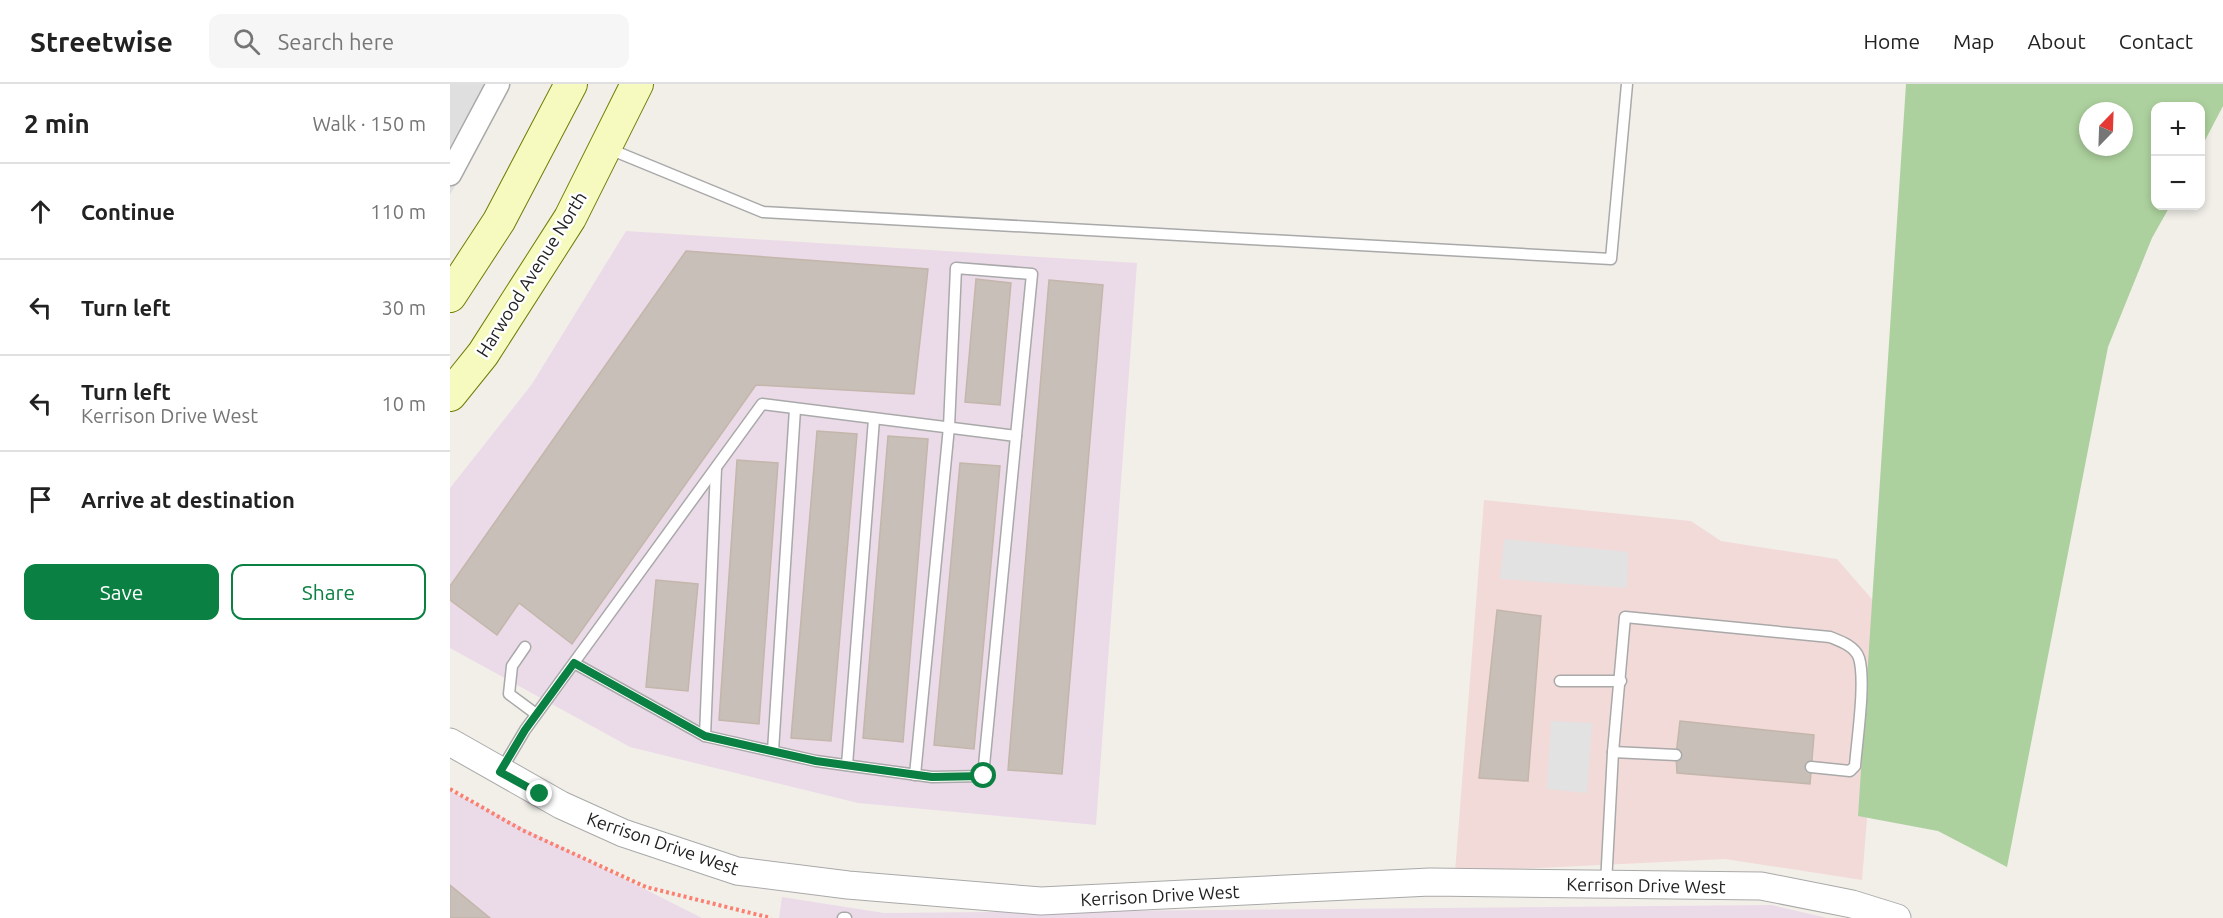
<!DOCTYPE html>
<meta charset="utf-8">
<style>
:root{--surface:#fff;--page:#f6f6f6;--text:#222;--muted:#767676;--line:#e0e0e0;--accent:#0b8043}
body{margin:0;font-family:Ubuntu,sans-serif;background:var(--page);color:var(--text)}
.controls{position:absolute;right:18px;top:18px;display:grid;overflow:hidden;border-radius:12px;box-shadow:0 3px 9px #0003}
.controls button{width:54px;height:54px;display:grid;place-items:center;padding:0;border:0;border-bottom:2px solid var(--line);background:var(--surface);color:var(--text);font:30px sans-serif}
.compass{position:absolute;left:1629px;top:18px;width:54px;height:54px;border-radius:50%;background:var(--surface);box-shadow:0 3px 9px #0003;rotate:23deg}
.stop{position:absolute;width:18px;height:18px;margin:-14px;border:4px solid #0b8043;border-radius:50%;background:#fff}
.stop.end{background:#0b8043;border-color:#fff;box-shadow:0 2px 6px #0008}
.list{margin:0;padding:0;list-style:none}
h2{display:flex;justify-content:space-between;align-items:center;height:78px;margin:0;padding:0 24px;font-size:26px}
h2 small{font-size:20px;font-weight:400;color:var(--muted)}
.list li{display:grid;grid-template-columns:39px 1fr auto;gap:18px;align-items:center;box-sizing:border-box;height:96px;padding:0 24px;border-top:2px solid var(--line)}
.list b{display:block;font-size:22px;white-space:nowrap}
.list p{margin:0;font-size:20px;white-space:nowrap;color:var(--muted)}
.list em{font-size:20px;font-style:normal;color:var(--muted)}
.actions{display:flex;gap:12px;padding:18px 24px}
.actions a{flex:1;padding:14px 0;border:2px solid var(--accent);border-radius:12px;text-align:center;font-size:21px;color:var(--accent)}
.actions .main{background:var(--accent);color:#fff}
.icon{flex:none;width:33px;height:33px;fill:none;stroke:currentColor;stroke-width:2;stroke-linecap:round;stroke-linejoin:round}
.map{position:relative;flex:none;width:1773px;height:834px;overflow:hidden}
header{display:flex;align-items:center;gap:36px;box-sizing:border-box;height:84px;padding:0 30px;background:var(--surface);border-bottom:2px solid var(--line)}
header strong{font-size:28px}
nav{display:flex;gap:33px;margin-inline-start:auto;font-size:21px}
.search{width:420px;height:54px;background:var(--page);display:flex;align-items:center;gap:15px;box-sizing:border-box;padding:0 21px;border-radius:12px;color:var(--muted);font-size:22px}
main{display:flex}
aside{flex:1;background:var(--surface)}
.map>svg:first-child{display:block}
.residential{fill:#e0dfdf}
.commercial{fill:#f2dad9}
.industrial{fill:#ebdbe8}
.forest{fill:#add19e;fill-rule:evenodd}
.parking{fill:#e2e2e2}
.building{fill:#c7bfb8;stroke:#c4b6ab;stroke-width:1.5}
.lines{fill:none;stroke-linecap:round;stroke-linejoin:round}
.service-casing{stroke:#a9a9a9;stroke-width:13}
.minor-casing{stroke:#a9a9a9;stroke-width:25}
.tertiary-casing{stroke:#a9a9a9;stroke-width:29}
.secondary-casing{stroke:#707d05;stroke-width:34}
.path{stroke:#fa8072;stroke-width:4;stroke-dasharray:3 3;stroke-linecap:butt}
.service{stroke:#fff;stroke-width:10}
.minor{stroke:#fff;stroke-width:22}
.tertiary{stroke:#fff;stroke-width:27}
.secondary{stroke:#f7fabf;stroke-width:32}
.route{stroke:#0b8043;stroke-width:8}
.labels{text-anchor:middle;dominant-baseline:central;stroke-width:5;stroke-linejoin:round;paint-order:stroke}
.street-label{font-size:18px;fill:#222;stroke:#fff}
</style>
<header>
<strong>Streetwise</strong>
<div class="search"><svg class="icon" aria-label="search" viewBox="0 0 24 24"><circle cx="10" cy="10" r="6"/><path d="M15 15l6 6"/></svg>Search here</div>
<nav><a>Home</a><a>Map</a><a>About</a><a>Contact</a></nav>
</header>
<main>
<aside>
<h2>2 min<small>Walk · 150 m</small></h2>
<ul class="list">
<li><svg class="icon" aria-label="ahead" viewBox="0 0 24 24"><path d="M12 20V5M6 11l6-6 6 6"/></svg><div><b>Continue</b></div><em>110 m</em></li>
<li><svg class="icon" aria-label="left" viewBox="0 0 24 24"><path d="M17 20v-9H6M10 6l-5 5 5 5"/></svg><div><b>Turn left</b></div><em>30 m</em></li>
<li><svg class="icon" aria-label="left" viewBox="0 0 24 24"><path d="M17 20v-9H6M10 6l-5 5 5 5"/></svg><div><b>Turn left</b><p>Kerrison Drive West</p></div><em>10 m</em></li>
<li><svg class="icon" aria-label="arrive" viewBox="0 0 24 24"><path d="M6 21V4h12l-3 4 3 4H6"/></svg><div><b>Arrive at destination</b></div></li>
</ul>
<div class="actions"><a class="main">Save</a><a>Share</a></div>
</aside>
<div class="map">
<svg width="1773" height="834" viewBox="0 0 1773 834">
<rect width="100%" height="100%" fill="#f2efe9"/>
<path class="residential" d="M0 0H61L0 111Z"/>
<path class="commercial" d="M1034 416 1241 437 1271 457 1387 475 1434 529 1412 796 1275 775 1005 788Z"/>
<g class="industrial">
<path d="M176 147 687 179 646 741 408 719 180 663 0 564V404L82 300Z"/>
<path d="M0 707 252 834H0Z"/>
<path d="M332 813 434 829 1322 821 1377 834H329Z"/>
</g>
<path class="forest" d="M1456 0H1773V22L1751 64 1750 22H1706V122H1720L1702 154 1658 263 1557 783 1488 747 1408 732ZM1638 27H1674V63H1638Z"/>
<g class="parking">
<path d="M1054 455 1178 468 1177 504 1050 495Z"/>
<path d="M1101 637 1142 639 1137 709 1097 705Z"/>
</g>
<g class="building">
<path d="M236 167 478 185 464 310 306 301 122 560 69 519 47 551 0 516V502Z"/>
<path d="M526 195 561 199 550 321 515 318Z"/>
<path d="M599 196 653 201 612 690 558 686Z"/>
<path d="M367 347 407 350 381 657 341 654Z"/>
<path d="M438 352 478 355 453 658 413 654Z"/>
<path d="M287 376 328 379 309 640 269 636Z"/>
<path d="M510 379 550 382 524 665 484 661Z"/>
<path d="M206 496 248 500 238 607 196 603Z"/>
<path d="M1047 526 1091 532 1078 697 1029 694Z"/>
<path d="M1230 637 1364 651 1360 700 1227 689 1226 671Z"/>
<path d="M0 801 40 834H0Z"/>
</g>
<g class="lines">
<defs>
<g id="service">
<path d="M157 64 313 128 1161 175 1177 0"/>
<path d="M75 563 62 582 59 610 86 630"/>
<path d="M1110 597H1171"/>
<path d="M255 652 266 384"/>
<path d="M323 667 345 325"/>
<path d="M1163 668 1226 671"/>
<path d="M397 681 424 335"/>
<path d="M50 688 75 646 312 320 566 352 533 692 482 693 366 677 255 652 124 579"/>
<path d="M465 691 499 343 506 184 582 190 566 352"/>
<path d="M1156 800 1163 668 1175 533 1380 553C1390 557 1405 562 1409 574 1416 597 1407 656 1405 682L1400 687 1361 683"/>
<path d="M393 834H396"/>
</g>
<path id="minor" d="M0 90 48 0"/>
<path id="tertiary" d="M0 658 111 721 173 749 287 787 398 801 591 817 980 798 1311 802 1402 820 1447 834"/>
<g id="secondary">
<path d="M0 212 49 137 121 0"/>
<path d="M0 311 33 270 120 134 187 0"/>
</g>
</defs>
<use href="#service" class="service-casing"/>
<use href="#minor" class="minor-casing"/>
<use href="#tertiary" class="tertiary-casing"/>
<use href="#secondary" class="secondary-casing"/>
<path class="path" d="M0 705 72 746 196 803 321 834"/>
<use href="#service" class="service"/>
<use href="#minor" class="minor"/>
<use href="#tertiary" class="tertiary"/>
<use href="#secondary" class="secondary"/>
</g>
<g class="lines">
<path class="route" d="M90 710 50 688 75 646 124 579 255 652 366 677 482 693 534 692"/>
</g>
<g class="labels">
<g class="street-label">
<text transform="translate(81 190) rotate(-58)">Harwood Avenue North</text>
<text transform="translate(213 759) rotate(19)">Kerrison Drive West</text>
<text transform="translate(1196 801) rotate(1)">Kerrison Drive West</text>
<text transform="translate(710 811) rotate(-3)">Kerrison Drive West</text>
</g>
</g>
</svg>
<div class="controls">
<button>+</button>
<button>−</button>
</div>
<svg class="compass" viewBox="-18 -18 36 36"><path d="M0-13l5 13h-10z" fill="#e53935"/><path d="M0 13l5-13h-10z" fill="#767676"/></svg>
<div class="stop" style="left:534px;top:692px"></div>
<div class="stop end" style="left:90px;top:710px"></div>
</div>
</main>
